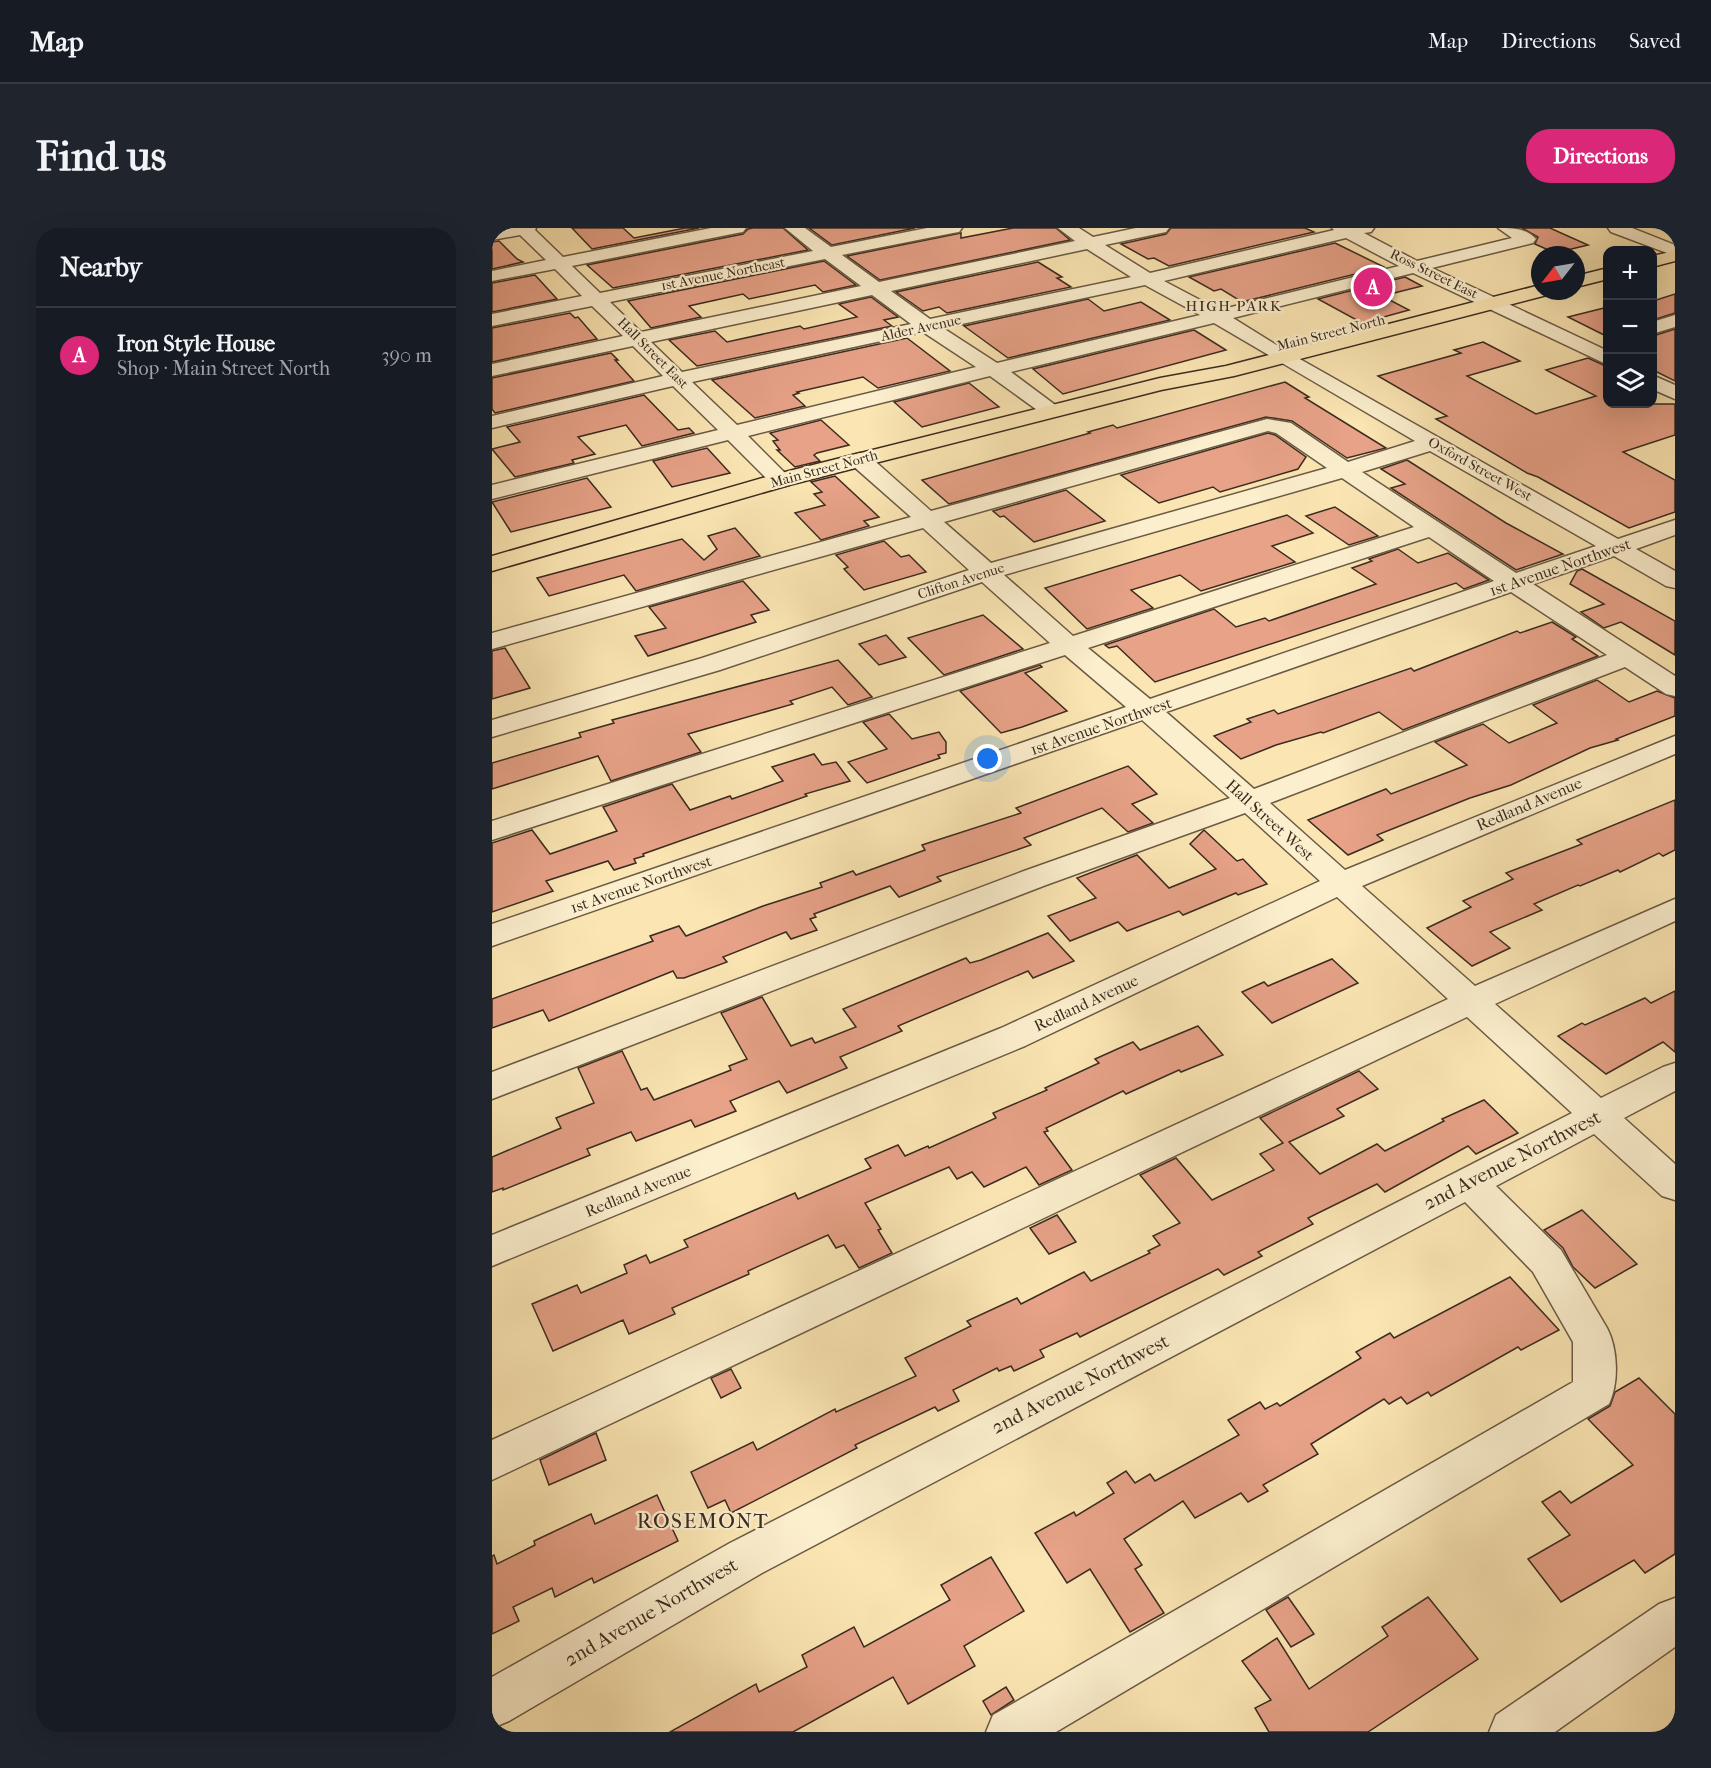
<!DOCTYPE html>
<meta charset="utf-8">
<style>
:root{--surface:#171b24;--page:#20242c;--text:#f1f3f6;--muted:#9ea1a6;--line:#363941;--accent:#db2777}
body{margin:0;font-family:"IM FELL French Canon",serif;background:var(--page);color:var(--text)}
.controls{position:absolute;right:18px;top:18px;display:grid;overflow:hidden;border-radius:12px;box-shadow:0 6px 24px #0002}
.controls button{width:54px;height:54px;display:grid;place-items:center;padding:0;border:0;border-bottom:2px solid var(--line);background:var(--surface);color:var(--text);font:30px sans-serif}
.compass{position:absolute;left:1039px;top:18px;width:54px;height:54px;border-radius:50%;background:var(--surface);box-shadow:0 6px 24px #0002;rotate:239deg}
.you{position:absolute;left:496px;top:531px;width:21px;height:21px;margin:-15px;border:4px solid #fff;border-radius:50%;background:#1a73e8;box-shadow:0 0 0 9px #1a73e833}
.badge{display:grid;place-items:center;width:39px;height:39px;border-radius:50%;background:var(--accent);color:#fff;font-size:20px;font-weight:700}
.pin{position:absolute;translate:-50% -50%;border:3px solid #fff;box-shadow:0 2px 6px #0006}
.list{margin:0;padding:0;list-style:none}
h2{display:flex;justify-content:space-between;align-items:center;height:78px;margin:0;padding:0 24px;font-size:26px}
h2 small{font-size:20px;font-weight:400;color:var(--muted)}
.list li{display:grid;grid-template-columns:39px 1fr auto;gap:18px;align-items:center;box-sizing:border-box;height:96px;padding:0 24px;border-top:2px solid var(--line)}
.list b{display:block;font-size:22px;white-space:nowrap}
.list p{margin:0;font-size:20px;white-space:nowrap;color:var(--muted)}
.list em{font-size:20px;font-style:normal;color:var(--muted)}
.icon{flex:none;width:33px;height:33px;fill:none;stroke:currentColor;stroke-width:2;stroke-linecap:round;stroke-linejoin:round}
.map{position:relative;flex:none;width:1183px;height:1504px;overflow:hidden;border-radius:24px}
header{display:flex;align-items:center;gap:36px;box-sizing:border-box;height:84px;padding:0 30px;background:var(--surface);border-bottom:2px solid var(--line)}
header strong{font-size:28px}
nav{display:flex;gap:33px;margin-inline-start:auto;font-size:21px}
.intro{display:flex;align-items:center;justify-content:space-between;box-sizing:border-box;height:144px;padding:0 36px}
h1{margin:0;font-size:42px}
.button{padding:15px 27px;border-radius:24px;background:var(--accent);color:#fff;font-size:21px;font-weight:700}
main{display:flex;gap:36px;padding:0 36px}
aside{flex:1;background:var(--surface);border-radius:24px;box-shadow:0 6px 24px #0002}
.map>svg:first-child{display:block}
.building{fill:#e7a288;stroke:#3b2b20;stroke-width:1.5}
.lines{fill:none;stroke-linecap:round;stroke-linejoin:round}
.minor-casing{stroke:#6b5a45;stroke-width:3}
.major-casing{stroke:#3b2b20;stroke-width:3}
.minor{fill:#fcefce;fill-rule:evenodd}
.major{fill:#fbe6b3;fill-rule:evenodd}
.labels{text-anchor:middle;dominant-baseline:central;stroke-width:4.5;stroke-linejoin:round;paint-order:stroke}
.far-street-label{font-size:14px;fill:#3b2b20;stroke:#fcefce}
.far-neighbourhood-label{font-size:15px;letter-spacing:1.5px;fill:#3b2b20;stroke:#fcefce}
.street-label{font-size:16px;fill:#3b2b20;stroke:#fcefce}
.near-street-label{font-size:20px;fill:#3b2b20;stroke:#fcefce}
.near-neighbourhood-label{font-size:21px;letter-spacing:1.5px;fill:#3b2b20;stroke:#fcefce}
</style>
<header>
<strong>Map</strong>
<nav><a>Map</a><a>Directions</a><a>Saved</a></nav>
</header>
<div class="intro"><h1>Find us</h1><a class="button">Directions</a></div>
<main>
<aside>
<h2>Nearby<small></small></h2>
<ul class="list">
<li><span class="badge">A</span><div><b>Iron Style House</b><p>Shop · Main Street North</p></div><em>390 m</em></li>
</ul>
</aside>
<div class="map">
<svg width="1183" height="1504" viewBox="0 0 1183 1504">
<rect width="100%" height="100%" fill="#fbe6b3"/>
<filter id="stains"><feTurbulence type="fractalNoise" baseFrequency=".00333" numOctaves="4"/><feColorMatrix values="0 0 0 0 .2 0 0 0 0 .09 0 0 0 0 .02 0 0 0 .5 -.17"/></filter>
<radialGradient id="worn" r=".72"><stop offset=".6" stop-color="#630" stop-opacity="0"/><stop offset="1" stop-color="#630" stop-opacity=".3"/></radialGradient>
<g class="building">
<path d="M80 0H131L142 10 193 0H207L100 21Z"/>
<path d="M261 0H291L316 22 121 60 95 37 251 6 256 1Z"/>
<path d="M317 0H423L340 17Z"/>
<path d="M521 0H564L578 12 388 52 355 28 469 5V10Z"/>
<path d="M679 0H813L822 4 677 38 662 30 656 31 629 16 674 6Z"/>
<path d="M1030 0H1058L1096 17 1063 25 1043 16 1046 9Z"/>
<path d="M7 13 25 31 31 34 0 41V14Z"/>
<path d="M843 15 892 39 750 74 729 61 722 63 697 49Z"/>
<path d="M332 33 364 57 331 64 323 57 257 71 251 66 197 78 209 89 159 100 136 73Z"/>
<path d="M546 34 570 49 565 50 579 59 455 85 447 79 431 83 404 64Z"/>
<path d="M43 47 65 71 0 84V55Z"/>
<path d="M913 49 930 58 890 68 917 82 870 95 826 71Z"/>
<path d="M1183 66V85L1161 92V73Z"/>
<path d="M379 69 406 89 392 92 400 98 205 138 177 112 223 103 235 114 308 98 312 101 365 89 347 76Z"/>
<path d="M596 71 612 83 649 74 678 92 516 130 472 98Z"/>
<path d="M1116 79V109L1076 89Z"/>
<path d="M78 85 83 90 86 89 105 111 0 134V100Z"/>
<path d="M1183 101V153L1161 142V108Z"/>
<path d="M702 102 734 122 571 166 541 141Z"/>
<path d="M415 110 458 143 386 160 371 149 305 164 307 165 301 167 313 178 263 190 220 152Z"/>
<path d="M991 114 1028 133 975 148 1044 186 1104 168 1054 142 1096 130 1116 139V176H1183V207L1131 224 1183 252V284L1137 300 1046 249 1035 245 944 191 955 188 886 148 969 125 962 122Z"/>
<path d="M119 125 126 132H123L142 153 3 185 0 181V150Z"/>
<path d="M793 154 817 169 813 170 894 220 855 230 800 193 774 189 457 276 430 252 598 205 596 204 621 197 625 200Z"/>
<path d="M477 155 507 179 430 199 402 174Z"/>
<path d="M152 167 186 202 197 200 202 205 150 218 134 197 86 209 103 226 80 232 82 235 23 249 0 221 28 214 15 199Z"/>
<path d="M329 192 357 217 325 225 322 227 328 233 303 239 285 222H288L281 213 286 212 278 205Z"/>
<path d="M776 205 783 207 814 229 806 241 728 264 721 259 667 275 629 247Z"/>
<path d="M215 220 238 245 180 259 161 233Z"/>
<path d="M915 232 1014 295 1071 326 1024 342 899 260 913 256 889 241Z"/>
<path d="M343 248 387 289 372 293 377 298 329 312 303 285 333 277 322 266 330 264 319 254Z"/>
<path d="M95 250 119 279 19 304 0 274Z"/>
<path d="M574 262 613 293 542 314 512 288 508 289 501 283Z"/>
<path d="M843 279 886 308 857 317 814 288Z"/>
<path d="M795 287 821 305 780 318 803 334 709 363 688 347 639 362 661 380 595 401 553 360Z"/>
<path d="M243 300 268 328 144 363 132 347 57 368 45 350 190 311 212 332 225 321 216 308Z"/>
<path d="M392 313 409 329 417 327 434 344 372 362 352 341 356 339 344 327Z"/>
<path d="M906 321 926 335 956 325 997 352 972 361 964 355 663 454 625 418 617 420 613 417 722 381 744 399 773 390 777 393 884 356 860 340 880 333 877 331Z"/>
<path d="M1090 341 1183 393V427L1129 394 1112 400 1089 384 1112 376 1078 356 1085 343Z"/>
<path d="M251 353 277 382 259 387 264 394 156 428 143 408 174 400 157 379Z"/>
<path d="M491 387 531 421 452 447 416 410Z"/>
<path d="M1060 394 1084 409 1080 411 1106 428 911 502 887 484 831 505 829 504 784 517 749 531 722 508 759 494 755 491 782 482 786 486 919 440 922 443 1025 403 1028 405Z"/>
<path d="M394 407 414 429 387 437 367 416Z"/>
<path d="M13 420 38 460 0 471V423Z"/>
<path d="M346 432 380 469 356 477 340 459 298 473 301 476 196 506 209 524 119 553 106 528 0 561V535L89 509 87 505 122 495 120 492Z"/>
<path d="M548 437 550 439 533 445 575 483 530 499 509 505 468 463Z"/>
<path d="M1105 452 1137 474 1165 463 1183 470V488L1124 511 1126 512 1098 520 1019 557 978 570 885 607 891 612 856 627 816 592 894 561 899 566 975 537 943 514 991 496 1017 515 1065 495 1041 477Z"/>
<path d="M397 486 420 511 447 504 454 514V525L446 527 448 530 375 555 356 534 395 521 371 494Z"/>
<path d="M322 526 330 537 344 534 358 553 313 566 315 568 151 626 152 628 142 631 144 635 122 642 116 633 54 653 61 663 0 684V615L40 602 58 626 125 603 111 579 180 556 198 582 238 568 240 571 291 553 280 539Z"/>
<path d="M636 538 665 566 640 576 661 595 636 604 610 580 532 610 539 617 445 649 449 653 407 669 398 658 322 686 324 689 318 691 325 702 299 711 294 704 231 729 235 734 192 750H185L181 743 57 793 51 782 0 800V771L161 713 158 708 187 698 194 708 271 678 330 659 328 655 361 643 364 647 433 622 430 617 529 585 524 580Z"/>
<path d="M1183 572V622L1171 628 1167 625 1128 644 1126 642 1088 658 1086 657 1042 676 1050 682 998 704 1018 720 980 738 935 700 979 679 971 673 1021 651 1014 645 1090 616 1085 612Z"/>
<path d="M712 602 745 633 751 631 775 656 746 667 744 665 691 687 687 683 635 703 626 694 578 713 556 688 604 670 585 650 645 627 677 660 724 641 698 616Z"/>
<path d="M556 705 582 733 541 750 536 743 406 798 410 803 348 829 355 840 295 865 287 853 238 873 244 883 203 899 199 892 144 913 139 904 95 921 98 927 11 962V960L0 964V929L69 900 64 890 102 875 86 840 130 823 149 862 155 860 162 872 239 842 237 838 255 831 229 785 270 769 299 818 320 810 323 815 364 799 351 781 474 730 478 735 489 732Z"/>
<path d="M840 731 866 755 780 795 750 764 772 754 776 758Z"/>
<path d="M1183 763V824L1171 814 1114 846 1066 808 1090 795 1093 797 1153 770 1159 775Z"/>
<path d="M706 798 731 827 689 844 687 842 634 866 631 863 554 900 556 903 552 904 580 942 547 957 534 939 492 959 480 944 465 951 457 939 373 975 389 1001 386 1002 400 1025 367 1040 352 1017 344 1020 336 1007 256 1043 257 1046 180 1080 183 1086 137 1106 131 1092 61 1123 40 1076 85 1057 89 1065 135 1045 132 1037 154 1027 158 1035 196 1019 192 1012 303 965 306 971 379 940 373 931 406 917 413 928 436 918 437 920 504 890 501 885 555 862 553 860 607 835 603 831 641 814 648 822Z"/>
<path d="M867 843 886 861 845 881 852 888 797 914 828 946 885 916 893 923 952 893 950 891 992 872 1026 905 984 926 976 918 893 964 885 956 816 990 821 996 766 1024 770 1028 732 1047 726 1041 588 1109 585 1105 548 1122 552 1129 522 1143 519 1138 507 1143 505 1140 461 1162 467 1173 446 1183 443 1179 363 1217 365 1220 239 1285 233 1272 216 1280 199 1244 261 1214 265 1222 343 1181 344 1184 424 1148 413 1130 479 1098 475 1093 525 1070 529 1076 592 1044 599 1053 658 1025 656 1023 668 1017 661 1008 688 995 648 947 684 930 720 972 782 942 768 926 791 915 768 890Z"/>
<path d="M1090 982 1145 1036 1103 1060 1081 1039 1071 1020 1052 1002Z"/>
<path d="M565 987 584 1014 557 1026 538 1000Z"/>
<path d="M1018 1049 1067 1102 1029 1122 1026 1119 939 1168 936 1164 915 1176 909 1169 897 1176 892 1171 819 1216 826 1226 771 1257 776 1263 756 1274 749 1265 703 1290 691 1273 632 1311 650 1337 643 1341 672 1385 638 1404 598 1341 575 1355 543 1305 582 1284 584 1288 622 1265 615 1255 634 1243 643 1255 658 1246 663 1253 747 1207 736 1192 768 1174 773 1181 785 1175 788 1178 869 1130 864 1124 898 1105 902 1110Z"/>
<path d="M239 1141 249 1160 229 1170 219 1150Z"/>
<path d="M1147 1150 1183 1186V1326L1153 1345 1142 1332 1069 1374 1036 1331 1078 1307 1050 1274 1068 1263 1079 1275 1141 1237 1096 1191 1118 1178 1123 1164Z"/>
<path d="M104 1205 114 1232 57 1257 48 1232Z"/>
<path d="M165 1267 186 1313 102 1355 100 1350 63 1369 60 1360 21 1379 27 1393 0 1406V1328L2 1327 5 1336 43 1317 42 1313 99 1286 103 1296Z"/>
<path d="M499 1329 532 1383 472 1418 483 1438 416 1476 401 1449 301 1504H178L264 1456 267 1464 315 1439 310 1427 362 1399 372 1419 458 1372 449 1357Z"/>
<path d="M796 1369 822 1406 799 1419 774 1382Z"/>
<path d="M936 1369 986 1431 876 1504H777L763 1480 779 1472 750 1433 785 1410 817 1461 896 1408 890 1399Z"/>
<path d="M514 1459 522 1472 499 1487 491 1473Z"/>
</g>
<g class="lines">
<defs>
<g id="minor">
<path d="M9 0H44L43 2 71 29 219 0H254L251 4 245 5 80 38 108 65 321 23 293 0H313L339 19 435 0H470L467 4 461 5 350 27 387 54 583 13 566 0H587L601 9 644 0H677L674 4 613 17 658 45 842 2 840 0H882L879 4 872 5 925 33 1020 10 1006 0C1021 0 1034 0 1044 11L1041 15 940 40 1116 123V137L921 45 741 90 799 126 1126 311 1183 292V307L1144 321 1183 343V360L1174 358 1122 328 1041 356 1183 448V468L1174 466 1133 439 778 575 853 642 1183 508V526L870 658 983 758 1183 671V693L1003 776 1109 870 1171 839 1183 835V863L1132 890 1183 936V972L1170 968 1102 906 1004 958 1069 1022 1115 1100C1126 1121 1127 1155 1117 1176L564 1504H494L501 1487 1081 1154V1114L1041 1044 973 974 270 1345 17 1493 0 1500V1449L238 1315 1080 885 975 789 0 1252V1212L956 771 845 669 533 818 0 1038V1007L509 800 828 653 753 585 554 657 0 871V844L532 643 738 570 650 492 0 718V696L634 479 573 427 0 612V593L558 415 490 354 228 442 0 509V492L210 430 477 342 431 300 0 421V405L419 289 360 237 357 232 360 227 368 225 376 227 439 283 775 191 799 195 856 234 923 213 722 95 519 144 566 179 570 183 566 187 559 189 552 187 498 148 256 208 300 252 297 257 289 259 281 257 236 212 0 271V257L226 202 181 158 0 200V188L171 148 141 118 0 148V136L131 108 100 78 0 98V86L90 68 63 41 0 53V43L54 32 28 7 0 12V2ZM854 10 907 38 727 82 672 53ZM595 21 639 49 438 91 399 63ZM333 31 369 58 149 104 118 74ZM653 57 708 87 505 135 451 100ZM380 67 419 96 190 144 159 114ZM431 104 484 139 245 197 200 154ZM776 203 784 205 835 240 499 335 452 294ZM938 223 1104 318 1024 345 870 244ZM850 250 922 299 581 408 512 347ZM937 309 1002 353 658 471 596 420ZM1019 364 1115 427 762 561 674 484Z"/>
<path d="M1116 0H1140L1183 17V28L1119 4Z"/>
<path d="M1183 87V99L1160 106V94Z"/>
<path d="M1160 147 1183 157V171L1160 161Z"/>
<path d="M1183 1370V1419L1063 1504H997L1004 1487 1167 1376Z"/>
</g>
<g id="major">
<path d="M1183 23V33L1160 39V28Z"/>
<path d="M1116 40V51L1084 59V48Z"/>
<path d="M1048 57V63H1057L1055 67 742 148 669 162 297 257 0 343V328L281 247 668 150 734 138Z"/>
</g>
</defs>
<use href="#minor" class="minor-casing"/>
<use href="#major" class="major-casing"/>
<use href="#minor" class="minor"/>
<use href="#major" class="major"/>
</g>
<g class="labels">
<g class="far-street-label">
<text transform="translate(231 46) rotate(-11)">1st Avenue Northeast</text>
<text transform="translate(942 46) rotate(26)">Ross Street East</text>
<text transform="translate(429 100) rotate(-12)">Alder Avenue</text>
<text transform="translate(839 105) rotate(-14)">Main Street North</text>
<text transform="translate(161 125) rotate(45)">Hall Street East</text>
<text transform="translate(332 241) rotate(-15)">Main Street North</text>
<text transform="translate(988 241) rotate(29)">Oxford Street West</text>
<text transform="translate(469 353) rotate(-18)">Clifton Avenue</text>
</g>
<g class="far-neighbourhood-label">
<text x="742" y="78">HIGH PARK</text>
</g>
<g class="street-label">
<text transform="translate(1068 339) rotate(-19)">1st Avenue Northwest</text>
<text transform="translate(609 498) rotate(-19)">1st Avenue Northwest</text>
<text transform="translate(1037 576) rotate(-23)">Redland Avenue</text>
<text transform="translate(778 592) rotate(42)">Hall Street West</text>
<text transform="translate(149 656) rotate(-19)">1st Avenue Northwest</text>
<text transform="translate(594 775) rotate(-25)">Redland Avenue</text>
<text transform="translate(146 963) rotate(-22)">Redland Avenue</text>
</g>
<g class="near-street-label">
<text transform="translate(1020 932) rotate(-27)">2nd Avenue Northwest</text>
<text transform="translate(588 1156) rotate(-27)">2nd Avenue Northwest</text>
<text transform="translate(159 1384) rotate(-30)">2nd Avenue Northwest</text>
</g>
<g class="near-neighbourhood-label">
<text x="211" y="1293">ROSEMONT</text>
</g>
</g>
<rect width="100%" height="100%" filter="url(#stains)"/>
<rect width="100%" height="100%" fill="url(#worn)"/>
</svg>
<div class="controls">
<button>+</button>
<button>−</button>
<button><svg class="icon" aria-label="layers" viewBox="0 0 24 24"><path d="M12 4l9 5-9 5-9-5zM3 14l9 5 9-5"/></svg></button>
</div>
<svg class="compass" viewBox="-18 -18 36 36"><path d="M0-13l5 13h-10z" fill="#e53935"/><path d="M0 13l5-13h-10z" fill="#9ea1a6"/></svg>
<div class="you"></div>
<div class="pin badge" style="left:881px;top:59px">A</div>
</div>
</main>
